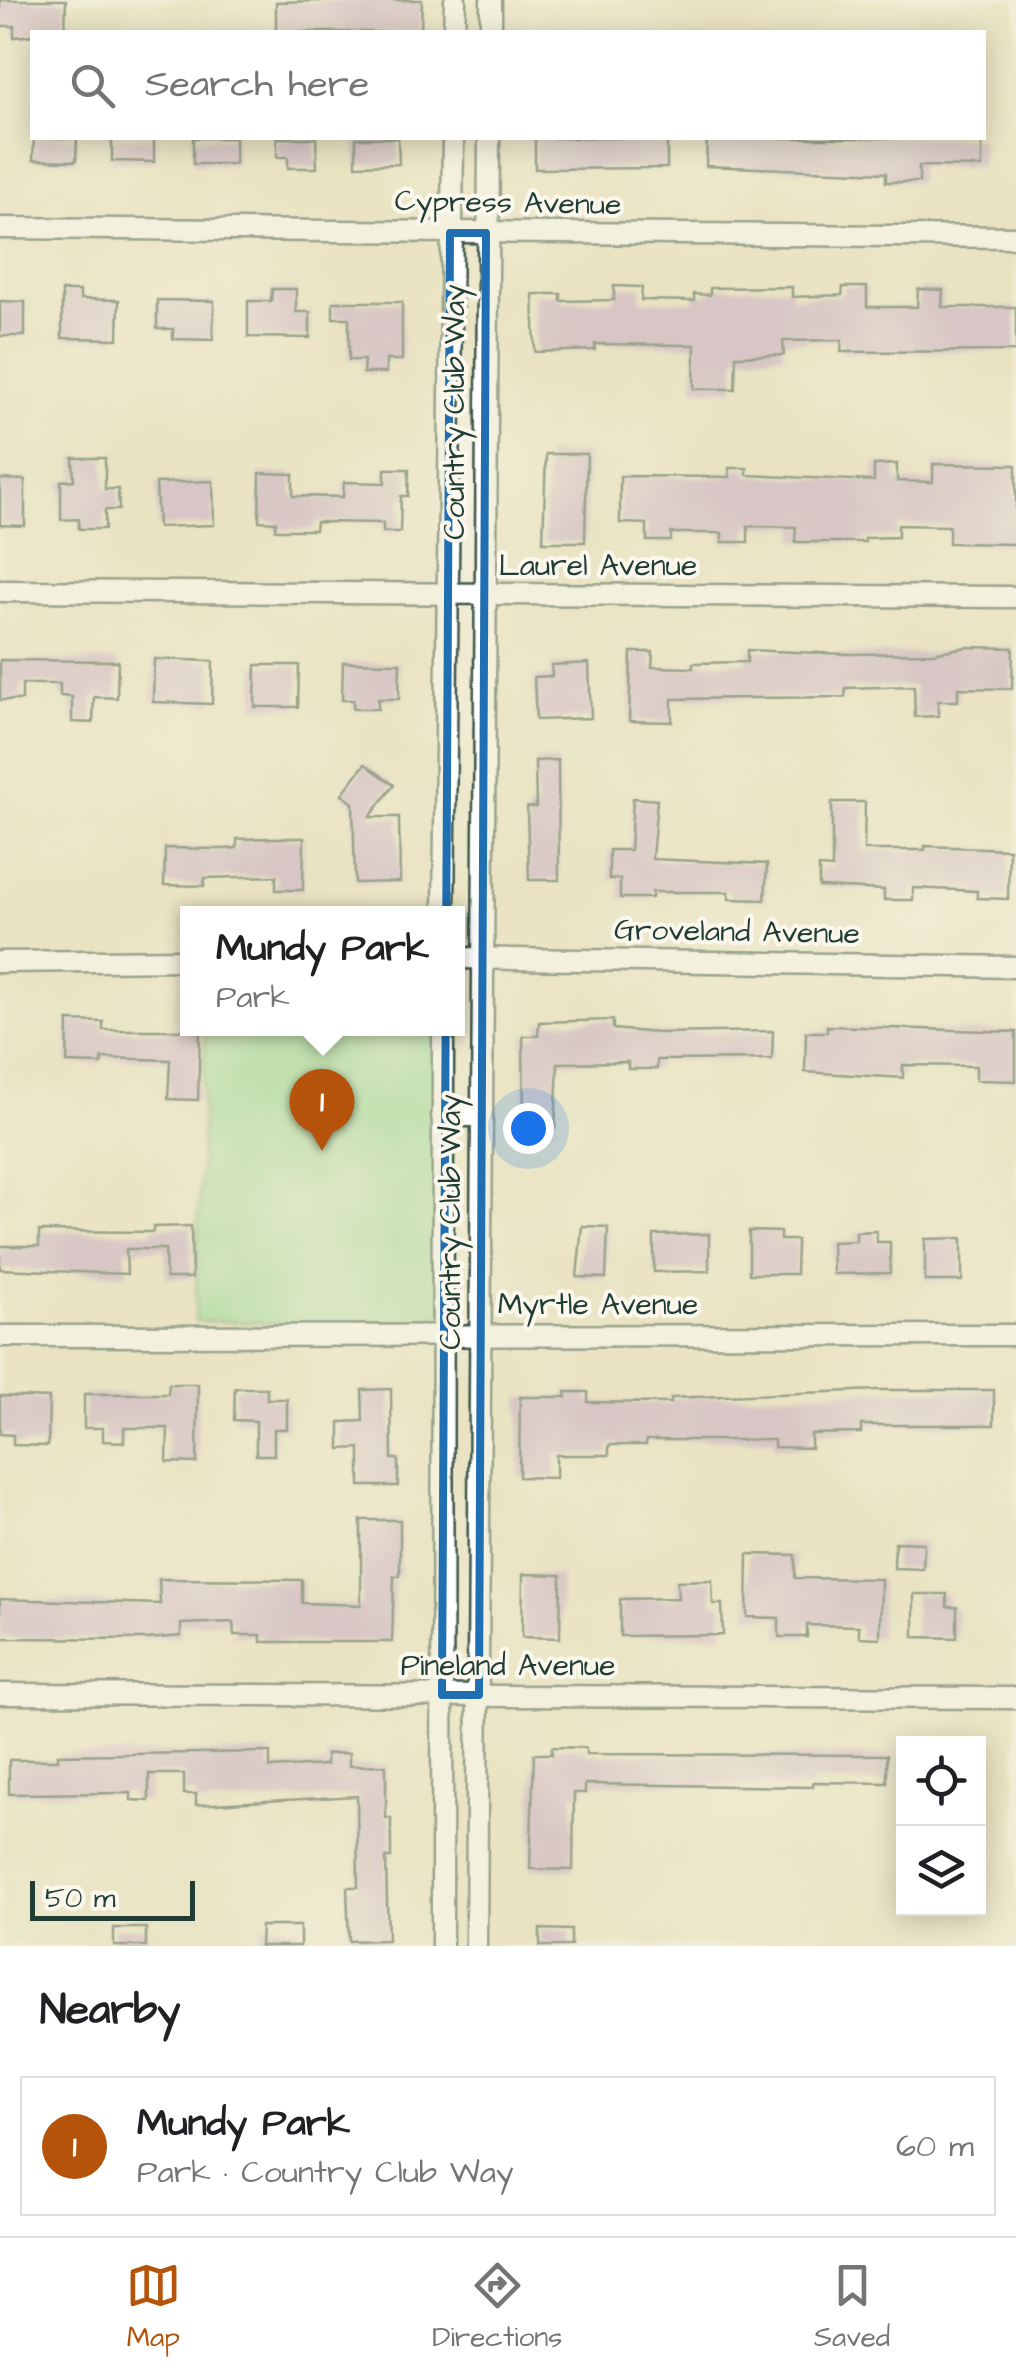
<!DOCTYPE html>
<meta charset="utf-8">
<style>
:root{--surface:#fff;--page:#f6f6f6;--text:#202124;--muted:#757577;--line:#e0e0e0;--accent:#b45309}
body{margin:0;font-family:"Architects Daughter",sans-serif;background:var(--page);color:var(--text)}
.controls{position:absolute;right:30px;bottom:30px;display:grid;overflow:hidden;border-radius:0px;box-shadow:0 5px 25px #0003}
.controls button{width:90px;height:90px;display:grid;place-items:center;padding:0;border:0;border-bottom:2px solid var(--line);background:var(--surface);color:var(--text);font:50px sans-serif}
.scale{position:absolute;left:30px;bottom:25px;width:165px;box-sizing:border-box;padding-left:10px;border:5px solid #1f3d34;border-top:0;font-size:28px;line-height:35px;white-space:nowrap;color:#1f3d34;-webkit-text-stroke:8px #fbf7ec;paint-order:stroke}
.you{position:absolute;left:528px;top:1128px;width:35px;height:35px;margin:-25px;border:8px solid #fff;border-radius:50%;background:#1a73e8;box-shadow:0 0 0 15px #1a73e833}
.badge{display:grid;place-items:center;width:65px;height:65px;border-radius:50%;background:var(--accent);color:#fff;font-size:32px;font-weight:700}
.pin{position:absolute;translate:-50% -82px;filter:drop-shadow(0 2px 5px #0008)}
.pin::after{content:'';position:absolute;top:52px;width:35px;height:30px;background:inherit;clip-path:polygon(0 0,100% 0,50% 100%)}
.popup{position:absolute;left:180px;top:906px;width:285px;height:130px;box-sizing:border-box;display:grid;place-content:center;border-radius:0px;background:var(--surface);filter:drop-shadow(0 2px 8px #0005);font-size:32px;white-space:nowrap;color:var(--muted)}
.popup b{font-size:38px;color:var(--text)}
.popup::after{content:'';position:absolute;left:50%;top:100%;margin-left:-20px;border:20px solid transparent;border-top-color:var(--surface)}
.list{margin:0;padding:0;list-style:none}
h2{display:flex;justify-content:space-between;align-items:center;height:130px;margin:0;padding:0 40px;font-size:42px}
h2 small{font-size:32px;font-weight:400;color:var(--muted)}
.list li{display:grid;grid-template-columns:65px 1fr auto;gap:30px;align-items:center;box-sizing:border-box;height:140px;margin:0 20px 20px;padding:0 20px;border:2px solid var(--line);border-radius:0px}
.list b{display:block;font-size:38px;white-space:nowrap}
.list p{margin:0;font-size:32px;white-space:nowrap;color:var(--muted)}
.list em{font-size:32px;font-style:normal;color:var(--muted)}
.icon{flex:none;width:55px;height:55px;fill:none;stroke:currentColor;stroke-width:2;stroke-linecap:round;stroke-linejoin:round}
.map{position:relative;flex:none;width:1016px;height:1946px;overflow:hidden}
.search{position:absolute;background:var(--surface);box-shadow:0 5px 25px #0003;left:30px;right:30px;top:30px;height:110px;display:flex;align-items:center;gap:25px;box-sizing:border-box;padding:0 35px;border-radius:0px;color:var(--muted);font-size:38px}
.sheet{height:290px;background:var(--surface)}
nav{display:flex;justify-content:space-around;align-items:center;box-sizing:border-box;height:140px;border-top:2px solid var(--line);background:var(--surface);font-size:28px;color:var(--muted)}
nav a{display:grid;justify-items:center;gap:5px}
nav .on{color:var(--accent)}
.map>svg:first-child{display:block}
.green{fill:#91db96;stroke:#588c65;stroke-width:2.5}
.building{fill:#c2a3c7}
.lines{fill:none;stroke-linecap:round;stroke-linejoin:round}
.street-casing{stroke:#3d5649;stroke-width:25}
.street{stroke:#fff;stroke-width:20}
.marked{fill:none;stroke:#1f6fb2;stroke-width:8;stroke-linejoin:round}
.labels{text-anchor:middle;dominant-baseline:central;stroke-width:8;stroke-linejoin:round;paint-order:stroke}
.street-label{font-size:30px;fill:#1f3d34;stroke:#fbf7ec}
</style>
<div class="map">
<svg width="1016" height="1946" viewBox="0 0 1016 1946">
<rect width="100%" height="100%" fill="#fbf7ec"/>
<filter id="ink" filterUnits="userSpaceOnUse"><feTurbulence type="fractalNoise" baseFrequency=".01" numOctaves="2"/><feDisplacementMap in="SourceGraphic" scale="20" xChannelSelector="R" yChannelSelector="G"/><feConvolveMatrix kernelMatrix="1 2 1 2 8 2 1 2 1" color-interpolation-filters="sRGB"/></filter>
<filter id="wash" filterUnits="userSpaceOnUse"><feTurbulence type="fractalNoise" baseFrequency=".0048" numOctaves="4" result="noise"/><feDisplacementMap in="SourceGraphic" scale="40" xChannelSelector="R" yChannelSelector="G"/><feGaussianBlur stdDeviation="2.25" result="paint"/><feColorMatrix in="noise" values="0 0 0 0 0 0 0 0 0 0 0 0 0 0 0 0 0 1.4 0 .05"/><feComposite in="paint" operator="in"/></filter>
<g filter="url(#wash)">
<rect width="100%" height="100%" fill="#e9e3c2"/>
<path class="green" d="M205 1029H443L445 1312 404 1327 195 1321Z"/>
<g id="blocks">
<g class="building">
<path d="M0 0H66L65 32 14 37V26H0Z"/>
<path d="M368 0H422L421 32H276V2Z"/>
<path d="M34 138H77L76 161 33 160Z"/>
<path d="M112 138H154V162L112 161Z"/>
<rect x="193" y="138" width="42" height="26"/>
<path d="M277 138H316L317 168H288V157H277Z"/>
<path d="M356 138H398L399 164 356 165Z"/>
<path d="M535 138H667V168L535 169Z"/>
<path d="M707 138H982V167L919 166V182H886V173L706 166Z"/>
<path d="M614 286 642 287 641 300 694 301V294L710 295V288L792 287V297L842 295 843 287H867V307H917L918 289 943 290 942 307H1016V351L841 352 842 340 783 341 784 355 736 356 735 389H694L695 345 595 344V350L535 352 533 294H561V301L614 300Z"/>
<path d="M272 289H296V312H310V338L248 337V301H271Z"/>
<path d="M62 291H80V299L119 300 118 339 62 338Z"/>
<path d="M157 300 214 301 213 340 173 339V329H157Z"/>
<path d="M0 301 25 302V336H0Z"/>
<path d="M333 302H402V360H386V373H363L364 360H349V318H333Z"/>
<path d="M546 454H587L585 542H543Z"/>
<path d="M73 458H105V489H118L119 510H105V529H79V519L61 520V481L74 480Z"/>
<path d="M897 464V481L933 482V464L1016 465V544L949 543V526L898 525V537L865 538V542H795L796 527 748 526V542H722V533H671V541H647V524L620 523V476L730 477 729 468H747V475L874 481V465Z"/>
<path d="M385 469H409L408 496H401L400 532H383V523L316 522 315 530H275L276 522 259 521 260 473 293 474V496L343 497 344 482 385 483Z"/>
<path d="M0 479 25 480V526L0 525Z"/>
<path d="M213 481 214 525 158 527 156 483Z"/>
<path d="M967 647 1013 648 1012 689 958 688V701H938V716L915 717 914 686 846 688 845 697 672 699V722L629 721 631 652H653L652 667 693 668V663L747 662V650L847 654 933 653Z"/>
<path d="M154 659 213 661 212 704 153 702Z"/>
<path d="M0 660 118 661 117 698 94 697 93 723 72 722V697L60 696V684H22V700H0Z"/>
<path d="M343 662 400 663 399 699H378V709H353V700H342Z"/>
<path d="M589 663 591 718 536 720 534 677 552 676 551 665Z"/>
<path d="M256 665H299L298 707H255Z"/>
<path d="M558 760 559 880H529L527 807H536L535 761Z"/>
<path d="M365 764 394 785 370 817H399L400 882 355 883 353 803 342 794Z"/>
<path d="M633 798 657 800 652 859 767 864 765 900 729 899V892H652V898H620V879H609V850H630Z"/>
<path d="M832 802H865L864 850H925V846L1009 849 1008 899 977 898V891L913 888V900H884V890L819 887V867L832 868Z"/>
<path d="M276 838H304L303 890H276V876L205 878 204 886 164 885 165 848 222 849 237 848V839Z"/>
<path d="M613 1020V1029L658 1033 773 1031 772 1059 657 1060V1069H628V1062L558 1063 555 1129 524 1127 523 1036H538L539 1022Z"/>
<path d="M68 1021 103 1022V1030H200L198 1100 168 1099 170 1060 102 1058V1064L67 1063Z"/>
<path d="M827 1026 1016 1032V1081L976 1080V1066L903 1065V1078L805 1072 806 1032H827Z"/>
<path d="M191 1226 192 1278H166L165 1249H126L127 1274 0 1269V1246H39V1231L153 1232V1227Z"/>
<path d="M582 1226 608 1227 606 1278 577 1277Z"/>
<path d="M749 1231 780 1232V1240H797L796 1274H749Z"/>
<path d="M876 1231 877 1242H890V1273L833 1274 832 1242 856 1241V1232Z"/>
<path d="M709 1234V1271L654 1272V1235Z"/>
<path d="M962 1238V1281H925V1239Z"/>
<path d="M169 1384H198L197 1463 167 1462 168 1428H124V1442L103 1441V1428H84V1394H168Z"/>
<path d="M235 1388H267V1399H287V1429H274V1455H256V1421L234 1420Z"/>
<path d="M391 1389 392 1459H398V1486H360V1448L340 1449V1422L363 1421 362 1390Z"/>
<path d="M878 1390H994V1425H861V1433L811 1434V1448L774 1447V1440H646V1445H609V1455H556V1478L519 1477 520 1397H566V1392H588V1402L671 1403V1398Z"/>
<path d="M0 1396 49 1398 48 1446 13 1445V1435L0 1434Z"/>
<path d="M361 1520H400V1576H394L392 1642H261V1635H234L233 1622 181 1624V1636L148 1639 0 1638V1599L160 1604 159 1579 302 1580V1603L361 1605Z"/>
<path d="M895 1542 924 1543 923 1569 894 1568Z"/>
<path d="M748 1554 795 1555V1578L881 1579 880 1638 859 1637V1626L807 1625V1637H779V1618L747 1617Z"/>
<path d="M523 1574 561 1575 560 1638 522 1637Z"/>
<path d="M712 1580 713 1604H722L723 1635 620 1636V1599L678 1598 677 1581Z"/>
<path d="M914 1594H947V1607H957V1638L914 1637Z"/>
<path d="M552 1747 586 1748V1754L887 1755V1783L813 1782V1787L585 1784V1793H574L573 1870 530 1869 534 1754H552Z"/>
<path d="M270 1752V1768L326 1765V1754L349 1753V1766L386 1765V1818H391V1858H386L388 1940 349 1941 347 1887H358L357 1796 196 1805V1794H184V1774H149V1801L131 1800V1793L9 1794V1760H58V1755Z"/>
<path d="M261 1926H300V1946H260Z"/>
<rect x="114" y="1928" width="32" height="18"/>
<path d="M540 1929 571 1930V1946H540Z"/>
</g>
</g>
</g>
<g filter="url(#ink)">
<use href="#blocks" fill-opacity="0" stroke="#3d5649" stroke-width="2.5"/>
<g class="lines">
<defs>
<g id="street">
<path d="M454 32 455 0"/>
<path d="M491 32V0"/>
<path d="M0 228 1016 237"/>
<path d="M0 591 1016 597"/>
<path d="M444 914 453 138"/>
<path d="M457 958 1016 967"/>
<path d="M0 962 187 960"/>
<path d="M442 1116H482"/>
<path d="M0 1336 1016 1335"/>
<path d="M0 1694 1016 1698"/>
<path d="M442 1946 443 1028"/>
<path d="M476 1946 489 138"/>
</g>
</defs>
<use href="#street" class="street-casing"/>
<use href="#street" class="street"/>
</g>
</g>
<path d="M0 0H1016V1946H0ZM450 233H486L479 1695H442Z" fill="#e9e3c2" fill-opacity=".55" fill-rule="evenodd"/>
<path class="marked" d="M450 233H486L479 1695H442Z"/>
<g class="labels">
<g class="street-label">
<text transform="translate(508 203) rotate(1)">Cypress Avenue</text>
<text transform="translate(455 412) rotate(-90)">Country Club Way</text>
<text x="598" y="566">Laurel Avenue</text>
<text transform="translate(737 932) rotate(1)">Groveland Avenue</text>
<text transform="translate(451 1222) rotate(-90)">Country Club Way</text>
<text x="598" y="1305">Myrtle Avenue</text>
<text x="508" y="1666">Pineland Avenue</text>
</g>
</g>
</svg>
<div class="controls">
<button><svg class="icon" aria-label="locate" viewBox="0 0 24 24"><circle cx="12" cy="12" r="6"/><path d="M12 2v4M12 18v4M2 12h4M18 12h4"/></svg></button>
<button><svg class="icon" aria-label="layers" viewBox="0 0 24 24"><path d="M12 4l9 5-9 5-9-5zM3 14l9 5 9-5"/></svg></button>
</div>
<div class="scale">50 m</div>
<div class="you"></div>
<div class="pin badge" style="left:322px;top:1151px">1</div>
<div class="popup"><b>Mundy Park</b>Park</div>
<div class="search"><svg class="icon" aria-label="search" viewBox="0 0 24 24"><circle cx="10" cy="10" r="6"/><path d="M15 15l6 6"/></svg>Search here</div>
</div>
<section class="sheet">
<h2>Nearby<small></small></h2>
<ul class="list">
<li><span class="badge">1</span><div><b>Mundy Park</b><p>Park · Country Club Way</p></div><em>60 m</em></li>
</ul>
</section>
<nav>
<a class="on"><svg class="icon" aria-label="map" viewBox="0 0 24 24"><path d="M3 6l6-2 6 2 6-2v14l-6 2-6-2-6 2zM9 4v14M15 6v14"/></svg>Map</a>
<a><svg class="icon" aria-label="directions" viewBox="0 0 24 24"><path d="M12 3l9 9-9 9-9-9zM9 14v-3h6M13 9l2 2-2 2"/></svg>Directions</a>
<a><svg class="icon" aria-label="saved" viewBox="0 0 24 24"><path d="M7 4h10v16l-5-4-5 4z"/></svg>Saved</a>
</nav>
